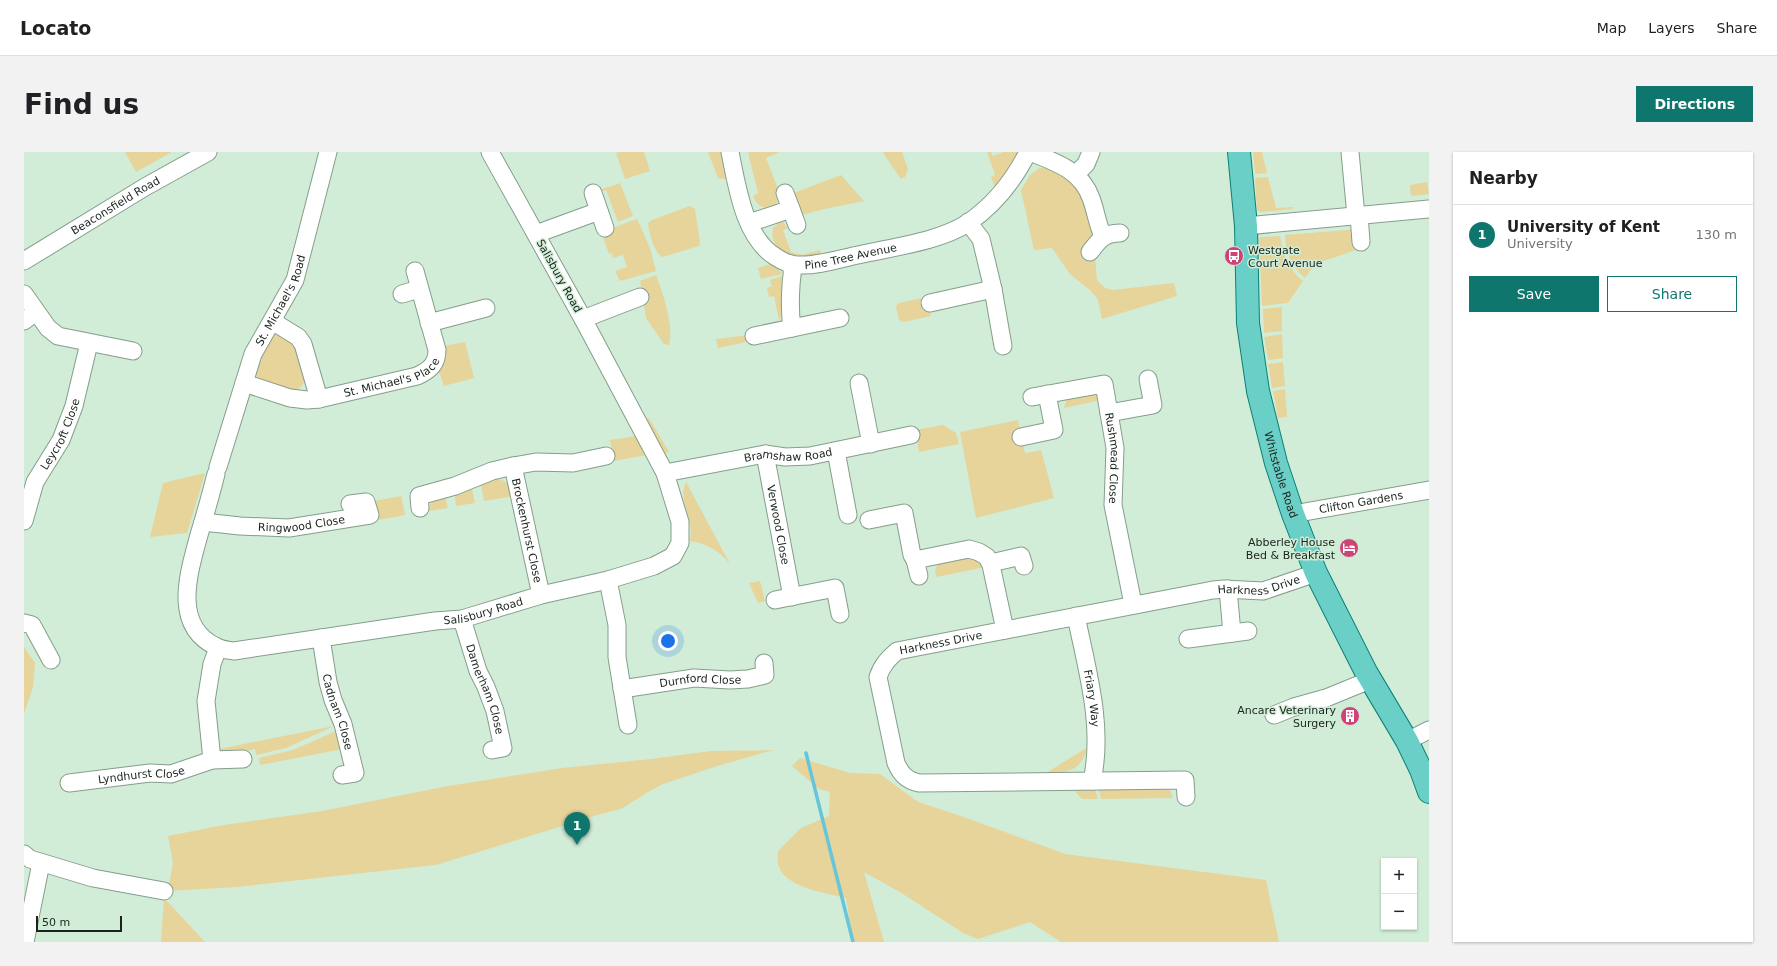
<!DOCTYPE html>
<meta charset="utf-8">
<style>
:root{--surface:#fff;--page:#f2f2f2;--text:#202124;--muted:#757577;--line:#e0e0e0;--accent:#0f766e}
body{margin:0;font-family:"DejaVu Sans",sans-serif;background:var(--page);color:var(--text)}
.controls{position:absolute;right:12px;bottom:12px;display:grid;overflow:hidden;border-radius:0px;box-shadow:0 1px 3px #0004}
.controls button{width:36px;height:36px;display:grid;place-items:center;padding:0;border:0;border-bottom:1px solid var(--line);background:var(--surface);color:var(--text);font:20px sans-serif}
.scale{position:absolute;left:12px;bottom:10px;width:86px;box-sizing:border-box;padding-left:4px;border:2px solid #1a241d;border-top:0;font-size:11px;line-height:14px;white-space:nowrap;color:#1a241d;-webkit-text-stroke:3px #d1edd8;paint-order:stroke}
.you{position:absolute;left:644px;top:489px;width:14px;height:14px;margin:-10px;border:3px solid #fff;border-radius:50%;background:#1a73e8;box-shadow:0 0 0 6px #1a73e833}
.badge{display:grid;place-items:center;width:26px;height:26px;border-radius:50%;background:var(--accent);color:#fff;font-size:13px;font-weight:700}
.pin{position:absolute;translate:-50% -33px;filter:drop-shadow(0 1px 2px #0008)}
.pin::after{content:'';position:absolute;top:21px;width:14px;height:12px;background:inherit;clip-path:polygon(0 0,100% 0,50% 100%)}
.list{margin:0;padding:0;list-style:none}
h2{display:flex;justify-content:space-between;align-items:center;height:52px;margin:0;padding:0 16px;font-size:17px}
h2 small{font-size:13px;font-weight:400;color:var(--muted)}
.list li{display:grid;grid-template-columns:26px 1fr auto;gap:12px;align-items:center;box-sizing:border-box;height:60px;padding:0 16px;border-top:1px solid var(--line)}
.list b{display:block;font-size:15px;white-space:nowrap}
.list p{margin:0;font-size:13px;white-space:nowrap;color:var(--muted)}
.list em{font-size:13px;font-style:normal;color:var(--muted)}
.actions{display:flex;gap:8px;padding:12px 16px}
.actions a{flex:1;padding:9px 0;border:1px solid var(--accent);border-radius:0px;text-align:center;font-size:14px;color:var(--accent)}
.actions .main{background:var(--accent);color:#fff}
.map{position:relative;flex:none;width:1405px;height:790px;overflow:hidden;border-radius:0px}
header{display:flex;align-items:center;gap:24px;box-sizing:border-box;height:56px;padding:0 20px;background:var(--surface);border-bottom:1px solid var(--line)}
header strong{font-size:19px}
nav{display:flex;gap:22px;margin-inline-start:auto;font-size:14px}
.intro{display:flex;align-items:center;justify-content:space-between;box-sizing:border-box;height:96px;padding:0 24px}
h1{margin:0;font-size:28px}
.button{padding:10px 18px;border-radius:0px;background:var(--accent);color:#fff;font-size:14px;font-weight:700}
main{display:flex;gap:24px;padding:0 24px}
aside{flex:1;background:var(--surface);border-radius:0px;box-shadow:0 1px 3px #0004}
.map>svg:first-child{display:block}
.green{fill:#e6d49a}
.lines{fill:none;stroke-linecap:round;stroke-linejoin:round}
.stream{stroke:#67c5da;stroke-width:3.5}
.minor-casing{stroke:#849e8b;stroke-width:19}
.major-casing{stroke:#0d8073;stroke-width:24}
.minor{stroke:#fff;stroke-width:17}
.major{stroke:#6ad0c7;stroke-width:22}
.labels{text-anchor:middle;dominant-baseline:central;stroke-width:3;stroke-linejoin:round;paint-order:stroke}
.street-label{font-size:11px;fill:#1a241d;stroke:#d1edd8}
.poi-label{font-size:11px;fill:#1a241d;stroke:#d1edd8;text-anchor:end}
</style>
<header>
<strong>Locato</strong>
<nav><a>Map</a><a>Layers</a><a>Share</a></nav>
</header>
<div class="intro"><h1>Find us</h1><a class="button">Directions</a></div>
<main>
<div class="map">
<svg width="1405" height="790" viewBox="0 0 1405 790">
<rect width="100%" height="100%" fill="#d1edd8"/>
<g class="green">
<path d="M101 0H148L112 20Z"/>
<path d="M595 0H620L626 19 601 27 592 1Z"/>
<path d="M684 0H699L707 28 694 26Z"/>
<path d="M727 0H756L742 6 756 42 753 43V50L750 55C740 58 733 54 729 44L734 41 724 1Z"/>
<path d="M861 0H878L884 17 881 25 877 27 859 1Z"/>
<path d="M963 0H967L969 4 980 0H998L972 39 967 25 971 23Z"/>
<path d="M1229 0H1238L1243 21 1231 22Z"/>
<path d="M1015 16H1020L1033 20 1049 31 1058 44 1069 81 1073 128 1081 136 1089 138 1150 131 1153 144 1078 167 1074 148 1067 139 1046 122 1028 96 1010 98 997 38 1006 23Z"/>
<path d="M817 23 840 49 801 57 778 63 770 41Z"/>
<path d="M1244 25 1252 56 1269 55V57L1237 60 1233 58 1231 26Z"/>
<path d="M1403 30 1405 42 1387 44 1386 33Z"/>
<path d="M596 31 609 64 594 70 582 38 570 42 569 40Z"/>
<path d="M666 54 671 57 676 90 675 94 639 105C630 102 625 80 624 71L628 68Z"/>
<path d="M613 67 626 96 632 119 596 129 591 119 603 115 599 103 589 106 588 101 585 102 577 80Z"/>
<path d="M759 70 764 76 759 78 767 100 778 103 796 98 798 105C780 105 743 104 749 76L755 71Z"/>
<path d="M1334 77 1335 95 1332 98 1291 112 1281 126C1267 114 1262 102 1261 83Z"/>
<path d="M1256 84C1259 103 1264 116 1279 129L1264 151 1238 154 1235 87 1236 85Z"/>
<path d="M746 112 757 120 758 122 737 127 734 116Z"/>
<path d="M632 123C639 142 650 173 645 193L640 192 622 166 616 129Z"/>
<path d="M758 124 757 165 755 168 750 144 745 145 743 136 748 134 746 128Z"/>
<path d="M903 145 907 164 880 170 875 168 872 154 875 151Z"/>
<path d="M1258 155V179L1240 181 1239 157Z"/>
<path d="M255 182 274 192 281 229 277 235 271 239 234 227C226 214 240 197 246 184Z"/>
<path d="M1258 182 1259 206 1244 208 1240 185Z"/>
<path d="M726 183 727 189 694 196 692 187Z"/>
<path d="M441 190 450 226 420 234 415 220 421 210 420 194Z"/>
<path d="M1259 210 1261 234 1248 236 1244 212Z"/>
<path d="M1261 237 1263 265 1254 266 1249 239Z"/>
<path d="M1068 240 1077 248 1040 256 1043 246Z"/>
<path d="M625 266 645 300 640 302 621 268Z"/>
<path d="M994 268 1001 301 1017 298 1030 346 952 366 936 280Z"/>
<path d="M919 273 932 281 935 292 895 300 891 278Z"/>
<path d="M612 284 622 303 590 309 586 288Z"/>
<path d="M181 321 163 381 126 385 139 331Z"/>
<path d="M470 327C483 327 486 334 491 344L460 349 457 333Z"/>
<path d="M662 330 706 412C694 398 684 392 666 389 671 369 653 348 662 330Z"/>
<path d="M448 337 451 351 432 354 431 345 432 342Z"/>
<path d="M377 344 381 363 354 368 350 349Z"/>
<path d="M419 345 422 347 424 356 405 359C404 350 411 348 419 345Z"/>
<path d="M946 403 962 415 912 425 911 418 914 411Z"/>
<path d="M736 429 741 449 734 451 725 431Z"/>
<path d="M0 495 11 511 9 535 0 562Z"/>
<path d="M310 574 262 596 232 603 231 597 201 604 195 597Z"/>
<path d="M312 579 319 597 236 613 235 606 269 598Z"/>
<path d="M1064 595C1057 619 1044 621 1022 621Z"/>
<path d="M749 598 690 615 639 632 624 640 597 657 577 662 412 713 213 735 144 739 149 711 144 684 200 673 298 659 424 634 538 616 627 607 687 599Z"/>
<path d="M776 606 826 621 856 622 894 650 937 664 1041 702 1242 728 1255 790H1037L1006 770 954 787 939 781 879 742 840 720 860 790H829L822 746C802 741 763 736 755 715 753 711 754 704 754 699L777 676 805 664 806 640 795 637 768 614Z"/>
<path d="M1070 634 1074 647H1058L1047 635Z"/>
<path d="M1074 634H1141L1147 640 1149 646 1077 647Z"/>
<path d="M140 746 181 790H137Z"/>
</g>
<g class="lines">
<path class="stream" d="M782 601 829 790"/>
<defs>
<g id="minor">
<path id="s1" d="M706 0C713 34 720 86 752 105 758 109 767 113 774 113 794 114 815 107 834 103 868 95 914 90 944 71 970 53 990 28 1004 0"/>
<path d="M1006 0C1031 10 1057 18 1067 46 1072 59 1073 72 1079 84"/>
<path d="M1326 0 1332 64"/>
<path d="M1052 22 1062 12 1067 0"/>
<path d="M569 41 581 76"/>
<path d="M761 41 773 73"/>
<path d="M1335 63 1337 90"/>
<path d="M944 70 957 87 969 137 979 194"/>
<path d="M725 71 767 57"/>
<path d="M1222 74 1405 57"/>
<path d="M512 82 575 59"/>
<path d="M1066 100C1075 88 1080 81 1096 81"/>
<path id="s2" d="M0 109 121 35 184 0"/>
<path d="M767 112C770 121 767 125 767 134 766 148 766 162 768 176"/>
<path d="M0 142 24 176 34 184 109 199"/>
<path d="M378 142 395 137"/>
<path d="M906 151 969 137"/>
<path d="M559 167 616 145"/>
<path d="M0 169 12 160"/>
<path d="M248 169 274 185 279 192 295 247"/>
<path d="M405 171 462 156"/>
<path d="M730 184 816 166"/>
<path id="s3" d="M220 231 266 246 283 248 295 247 393 224C406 218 413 212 413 198L391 119"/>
<path d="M835 231 847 292"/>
<path id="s4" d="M1008 245 1080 232 1091 296 1089 353 1109 452"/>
<path d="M1085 261 1129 253 1124 227"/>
<path d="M997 285 1030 278 1023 242"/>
<path d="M812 299 824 363"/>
<path id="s5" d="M741 302 768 445"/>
<path id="s6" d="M489 314 517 443"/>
<path id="s7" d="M194 315 229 202 271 128 304 0"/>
<path id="s8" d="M641 321 741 302 761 305 786 304 887 283"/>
<path id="s9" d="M192 322C187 342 181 363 175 383 165 420 147 474 193 495 198 498 205 498 210 499L411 469 438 467 517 443 584 428 630 414 649 404 656 391V370L641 321 559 167 466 0"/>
<path d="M396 356 395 344 431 334 468 319 489 314 512 310 549 311 582 304"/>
<path id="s10" d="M1269 362 1405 338"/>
<path d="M845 368 880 361 888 403 891 408"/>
<path id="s11" d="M0 369 11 330 37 288 50 254 65 191"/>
<path id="s12" d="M179 370 216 374 265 376 346 363 342 350 326 352"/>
<path d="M967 411 997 404 1000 414"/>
<path d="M895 424 891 408 945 397 955 400 963 405 967 413 981 478"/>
<path d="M584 428 593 473V505L604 573"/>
<path d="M1204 437 1208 481"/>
<path d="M751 448 811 436 816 462"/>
<path id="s13" d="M1052 464C1063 518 1080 574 1068 629"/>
<path id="s14" d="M438 467 454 519 462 535 471 559 479 596 468 598"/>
<path d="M0 471 8 473 27 508"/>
<path id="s15" d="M297 486 304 530 309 548 319 572 331 621 318 623"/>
<path d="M1164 487 1224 479"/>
<path id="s16" d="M598 537 670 526 706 528 724 527 741 523 740 511"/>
<path d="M1250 563 1270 555 1302 546 1346 528"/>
<path d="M1383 589 1405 578"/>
<path d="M188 608 219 607"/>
<path id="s17" d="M45 631 126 621 147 622 188 608 182 549 188 512 194 496"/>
<path id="s18" d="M1162 645 1161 628 895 631C882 628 877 622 872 611L854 525C858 513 864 507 873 499L1189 438 1200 437 1239 439 1292 421"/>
<path d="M0 702 6 707 69 726 140 739"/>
<path d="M1 790 17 711"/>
</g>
<g id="major">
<path id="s19" d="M1215 0 1222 74 1224 171 1234 239 1252 311 1269 362 1292 421 1342 520 1383 589 1397 618 1405 640"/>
</g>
</defs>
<use href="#minor" class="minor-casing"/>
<use href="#major" class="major-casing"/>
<use href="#minor" class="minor"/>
<use href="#major" class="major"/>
</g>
<defs>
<symbol id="bus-disc" viewBox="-11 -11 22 22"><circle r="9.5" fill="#ce4376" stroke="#d1edd8"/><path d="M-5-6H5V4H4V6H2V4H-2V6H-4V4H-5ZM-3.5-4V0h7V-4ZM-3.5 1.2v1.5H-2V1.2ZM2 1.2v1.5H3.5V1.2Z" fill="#fff"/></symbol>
<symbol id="hotel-disc" viewBox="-11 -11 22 22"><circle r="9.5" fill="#ce4376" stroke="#d1edd8"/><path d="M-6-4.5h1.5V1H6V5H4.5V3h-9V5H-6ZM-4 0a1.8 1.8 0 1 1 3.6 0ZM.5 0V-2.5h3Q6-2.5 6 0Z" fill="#fff"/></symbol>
<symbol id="building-disc" viewBox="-11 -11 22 22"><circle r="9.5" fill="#ce4376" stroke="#d1edd8"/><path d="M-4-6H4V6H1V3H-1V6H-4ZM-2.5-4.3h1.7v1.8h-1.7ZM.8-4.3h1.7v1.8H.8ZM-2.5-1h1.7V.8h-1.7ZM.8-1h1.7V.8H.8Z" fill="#fff"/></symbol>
</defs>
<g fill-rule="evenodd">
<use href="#bus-disc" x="1199" y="93" width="22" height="22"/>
<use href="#hotel-disc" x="1314" y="385" width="22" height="22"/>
<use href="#building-disc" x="1315" y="553" width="22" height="22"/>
</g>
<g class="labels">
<g class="street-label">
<text stroke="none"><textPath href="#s2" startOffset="107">Beaconsfield Road</textPath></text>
<text stroke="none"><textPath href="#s1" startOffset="195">Pine Tree Avenue</textPath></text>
<text transform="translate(535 124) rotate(61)">Salisbury Road</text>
<text stroke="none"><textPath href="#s7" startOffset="179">St. Michael's Road</textPath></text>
<text stroke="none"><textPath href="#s3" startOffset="154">St. Michael's Place</textPath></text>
<text stroke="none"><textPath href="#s11" startOffset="95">Leycroft Close</textPath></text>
<text stroke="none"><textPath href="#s8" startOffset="125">Bramshaw Road</textPath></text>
<text stroke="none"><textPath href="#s4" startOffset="148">Rushmead Close</textPath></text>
<text stroke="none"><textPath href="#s19" startOffset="327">Whitstable Road</textPath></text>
<text stroke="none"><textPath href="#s10" startOffset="69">Clifton Gardens</textPath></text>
<text stroke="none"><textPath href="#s12" startOffset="99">Ringwood Close</textPath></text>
<text stroke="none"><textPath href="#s5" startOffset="72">Verwood Close</textPath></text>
<text stroke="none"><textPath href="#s6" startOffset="66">Brockenhurst Close</textPath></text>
<text stroke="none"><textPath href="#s18" startOffset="804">Harkness Drive</textPath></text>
<text stroke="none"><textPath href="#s9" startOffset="459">Salisbury Road</textPath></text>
<text stroke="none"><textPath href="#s18" startOffset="480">Harkness Drive</textPath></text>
<text stroke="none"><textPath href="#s16" startOffset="79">Durnford Close</textPath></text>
<text stroke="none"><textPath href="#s14" startOffset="74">Damerham Close</textPath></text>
<text stroke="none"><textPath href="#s13" startOffset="84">Friary Way</textPath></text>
<text stroke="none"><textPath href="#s15" startOffset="76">Cadnam Close</textPath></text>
<text stroke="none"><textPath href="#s17" startOffset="73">Lyndhurst Close</textPath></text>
</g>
<g class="poi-label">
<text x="1224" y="98" text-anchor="start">Westgate<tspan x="1224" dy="13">Court Avenue</tspan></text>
<text x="1311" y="390">Abberley House<tspan x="1311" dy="13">Bed &amp; Breakfast</tspan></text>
<text x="1312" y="558">Ancare Veterinary<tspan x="1312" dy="13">Surgery</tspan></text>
</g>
</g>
</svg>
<div class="controls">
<button>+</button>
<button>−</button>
</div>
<div class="scale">50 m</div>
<div class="you"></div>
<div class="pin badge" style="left:553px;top:693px">1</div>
</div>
<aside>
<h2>Nearby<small></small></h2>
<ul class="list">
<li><span class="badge">1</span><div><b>University of Kent</b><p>University</p></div><em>130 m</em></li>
</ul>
<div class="actions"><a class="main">Save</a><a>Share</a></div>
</aside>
</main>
